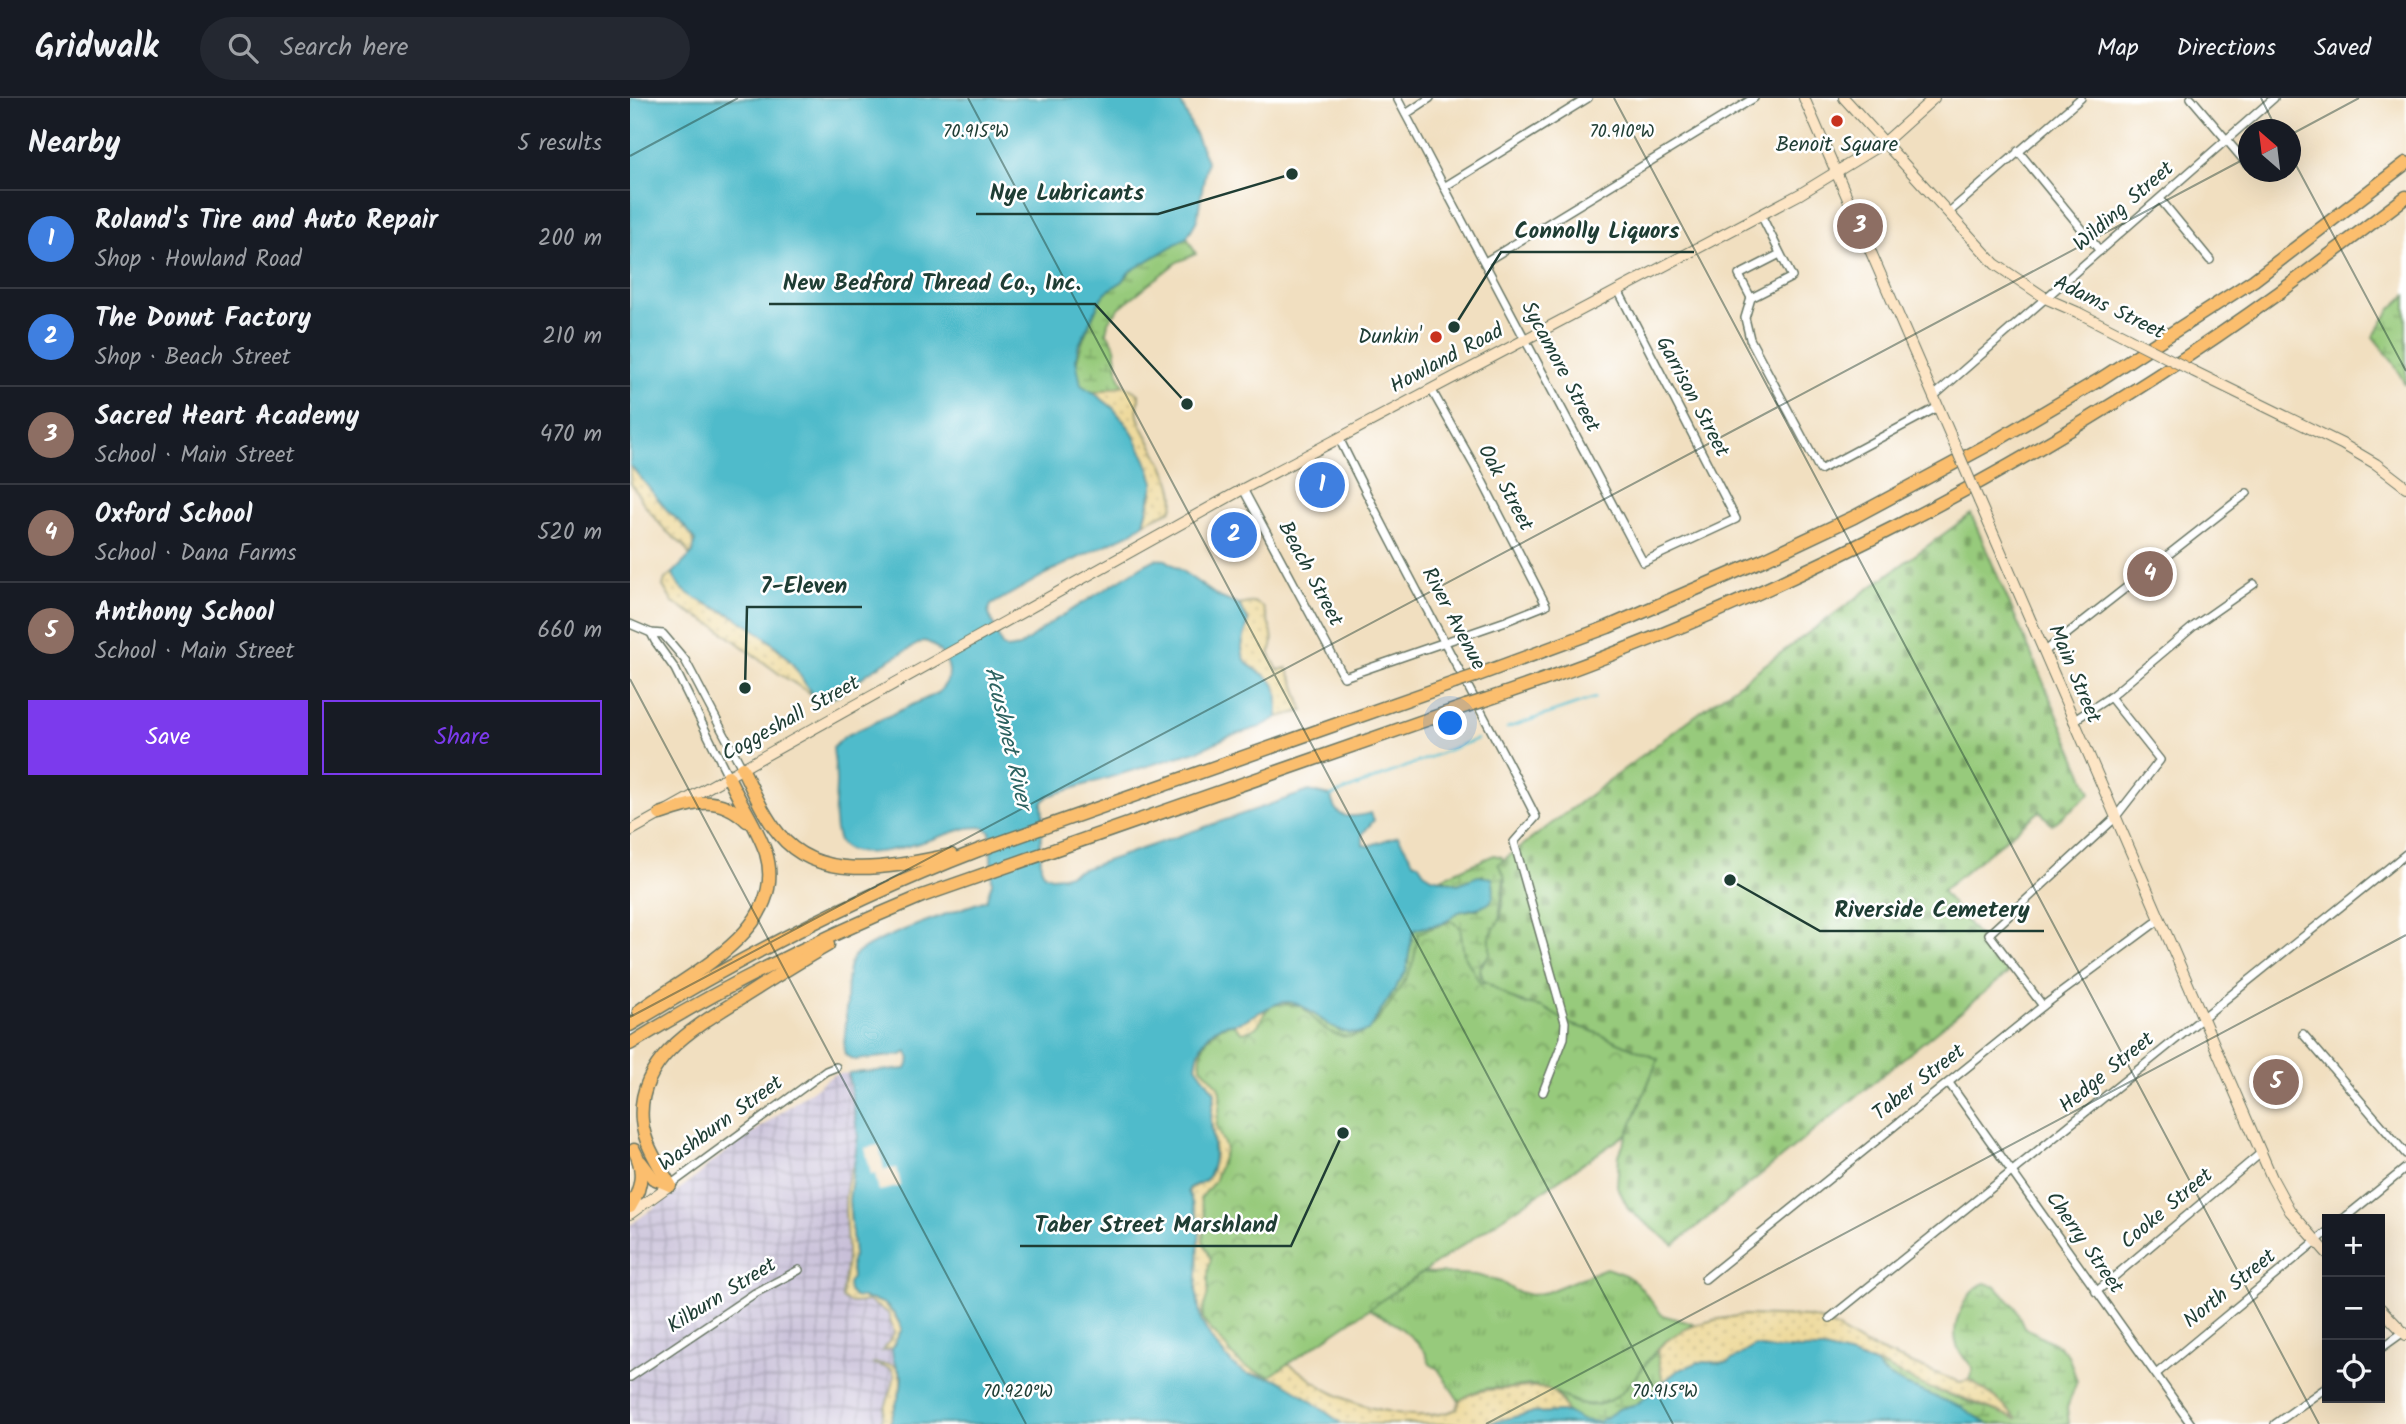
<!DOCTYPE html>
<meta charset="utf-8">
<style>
:root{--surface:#171b24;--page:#242831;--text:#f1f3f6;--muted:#9ea1a6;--line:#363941;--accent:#7c3aed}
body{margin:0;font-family:Kalam,sans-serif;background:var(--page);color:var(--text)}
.controls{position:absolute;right:21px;bottom:21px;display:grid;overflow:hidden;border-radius:0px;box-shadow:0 7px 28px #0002}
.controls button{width:63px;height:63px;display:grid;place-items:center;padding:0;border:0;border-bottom:2px solid var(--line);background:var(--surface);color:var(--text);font:35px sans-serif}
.compass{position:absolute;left:1608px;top:21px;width:63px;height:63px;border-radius:50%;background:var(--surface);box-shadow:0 7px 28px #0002;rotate:332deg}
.you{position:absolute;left:821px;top:626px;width:24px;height:24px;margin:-18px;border:5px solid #fff;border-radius:50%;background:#1a73e8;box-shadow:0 0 0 10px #1a73e833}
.badge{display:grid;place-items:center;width:46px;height:46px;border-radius:50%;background:var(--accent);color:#fff;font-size:23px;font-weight:700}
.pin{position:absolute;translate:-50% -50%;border:4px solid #fff;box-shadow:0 2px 7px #0006}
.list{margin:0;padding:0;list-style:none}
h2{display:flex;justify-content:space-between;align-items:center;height:91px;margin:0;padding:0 28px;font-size:30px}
h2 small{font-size:23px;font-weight:400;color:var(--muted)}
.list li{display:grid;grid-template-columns:46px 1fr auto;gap:21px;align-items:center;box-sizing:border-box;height:98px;padding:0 28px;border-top:2px solid var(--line)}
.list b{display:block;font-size:26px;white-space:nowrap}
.list p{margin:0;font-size:23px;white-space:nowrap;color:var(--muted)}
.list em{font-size:23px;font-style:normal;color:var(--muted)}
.actions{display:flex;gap:14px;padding:21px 28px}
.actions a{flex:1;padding:16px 0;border:2px solid var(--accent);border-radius:0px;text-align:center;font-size:24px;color:var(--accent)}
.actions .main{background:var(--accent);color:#fff}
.icon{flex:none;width:38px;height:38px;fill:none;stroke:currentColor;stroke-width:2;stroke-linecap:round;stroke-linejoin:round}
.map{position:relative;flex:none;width:1776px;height:1326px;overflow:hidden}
header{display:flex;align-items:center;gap:42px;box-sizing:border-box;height:98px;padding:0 35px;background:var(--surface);border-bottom:2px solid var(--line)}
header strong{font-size:33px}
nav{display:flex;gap:38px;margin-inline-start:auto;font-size:24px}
.search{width:490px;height:63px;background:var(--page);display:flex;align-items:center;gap:18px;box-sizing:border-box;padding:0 24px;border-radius:38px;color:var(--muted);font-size:26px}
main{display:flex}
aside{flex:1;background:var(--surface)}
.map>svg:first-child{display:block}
.industrial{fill:url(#industrial-grid)}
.grass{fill:url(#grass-tufts);stroke:#5b8458;stroke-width:2}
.wetland{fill:url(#wetland-marsh);stroke:#5b8458;stroke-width:2}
.sand{fill:url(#sand-dots);stroke:#868c69;stroke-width:2}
.cemetery{fill:url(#cemetery-stones);stroke:#5b8458;stroke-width:2}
.park{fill:url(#park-crowns);stroke:#5b8458;stroke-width:2}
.water{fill:#4fbbcb;stroke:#377c80;stroke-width:2}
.pier{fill:#f1dfc0}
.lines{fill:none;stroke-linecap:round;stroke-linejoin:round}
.stream{stroke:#4fbbcb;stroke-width:2.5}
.street-casing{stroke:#687665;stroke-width:10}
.secondary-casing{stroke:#687665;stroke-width:12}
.highway-casing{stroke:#687665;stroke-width:15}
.street{stroke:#fff;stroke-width:7}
.secondary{stroke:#fde5c5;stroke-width:10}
.highway{stroke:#fbbe6e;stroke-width:12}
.secondary-bridge-casing{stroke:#687665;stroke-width:12;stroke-linecap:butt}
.highway-bridge-casing{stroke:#687665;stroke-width:15;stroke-linecap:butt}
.secondary-bridge{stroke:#fde5c5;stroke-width:10}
.highway-bridge{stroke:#fbbe6e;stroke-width:12}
.ticks{fill:none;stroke:#1f3d34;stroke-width:2;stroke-opacity:0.45}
.poi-dot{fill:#c8321e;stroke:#fff;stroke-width:2.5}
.labels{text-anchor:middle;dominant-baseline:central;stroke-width:5;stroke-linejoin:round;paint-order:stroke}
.poi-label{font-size:21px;fill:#1f3d34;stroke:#fff}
.street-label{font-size:21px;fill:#1f3d34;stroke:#fff}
.water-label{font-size:23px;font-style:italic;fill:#2d6361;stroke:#fff}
.ticks-label{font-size:18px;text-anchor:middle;fill:#1f3d34;stroke:#fff;stroke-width:5;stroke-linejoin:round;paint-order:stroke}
.leader{fill:none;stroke:#1f3d34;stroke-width:2.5}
.callout-dot{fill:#1f3d34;stroke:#fff;stroke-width:2.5}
.callout-label{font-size:23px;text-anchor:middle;font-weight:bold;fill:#1f3d34;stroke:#fff;stroke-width:5;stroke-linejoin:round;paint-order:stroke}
</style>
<header>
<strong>Gridwalk</strong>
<div class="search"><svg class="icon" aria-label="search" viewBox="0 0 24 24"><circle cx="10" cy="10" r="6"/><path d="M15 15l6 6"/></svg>Search here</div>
<nav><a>Map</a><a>Directions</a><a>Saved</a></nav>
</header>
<main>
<aside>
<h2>Nearby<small>5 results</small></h2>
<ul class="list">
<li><span class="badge" style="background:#3f7fe0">1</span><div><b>Roland's Tire and Auto Repair</b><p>Shop · Howland Road</p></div><em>200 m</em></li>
<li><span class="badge" style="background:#3f7fe0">2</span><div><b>The Donut Factory</b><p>Shop · Beach Street</p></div><em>210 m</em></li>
<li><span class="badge" style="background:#8d6e63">3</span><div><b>Sacred Heart Academy</b><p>School · Main Street</p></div><em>470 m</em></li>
<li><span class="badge" style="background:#8d6e63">4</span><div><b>Oxford School</b><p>School · Dana Farms</p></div><em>520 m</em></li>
<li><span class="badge" style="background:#8d6e63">5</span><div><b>Anthony School</b><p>School · Main Street</p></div><em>660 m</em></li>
</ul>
<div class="actions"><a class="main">Save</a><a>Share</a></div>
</aside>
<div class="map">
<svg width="1776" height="1326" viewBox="0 0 1776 1326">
<defs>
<pattern id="industrial-grid" width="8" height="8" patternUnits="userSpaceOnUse" patternTransform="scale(1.75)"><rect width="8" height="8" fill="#c8bfd8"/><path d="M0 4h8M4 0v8" fill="none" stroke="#a29cb0"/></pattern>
<pattern id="grass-tufts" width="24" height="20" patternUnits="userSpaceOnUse" patternTransform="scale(1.75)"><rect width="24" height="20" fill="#97ca7b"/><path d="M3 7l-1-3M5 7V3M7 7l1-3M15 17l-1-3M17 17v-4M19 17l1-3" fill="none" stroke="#7ba566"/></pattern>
<pattern id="wetland-marsh" width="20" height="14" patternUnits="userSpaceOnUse" patternTransform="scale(1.75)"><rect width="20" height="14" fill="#97ca7b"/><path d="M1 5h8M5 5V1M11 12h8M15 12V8" fill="none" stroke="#7ba566"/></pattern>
<pattern id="sand-dots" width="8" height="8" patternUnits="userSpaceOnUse" patternTransform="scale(1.75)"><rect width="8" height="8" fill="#eeda9e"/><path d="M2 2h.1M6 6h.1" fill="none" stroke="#ccbc89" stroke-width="1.8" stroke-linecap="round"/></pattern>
<pattern id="cemetery-stones" width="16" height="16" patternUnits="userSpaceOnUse" patternTransform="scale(1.75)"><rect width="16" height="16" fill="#97ca7b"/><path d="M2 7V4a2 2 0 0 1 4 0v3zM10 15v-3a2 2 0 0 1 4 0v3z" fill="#7ba566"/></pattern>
<pattern id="park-crowns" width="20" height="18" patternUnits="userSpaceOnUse" patternTransform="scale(1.75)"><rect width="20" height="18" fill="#97ca7b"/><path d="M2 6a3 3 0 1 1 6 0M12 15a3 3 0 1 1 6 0" fill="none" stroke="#7ba566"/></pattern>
</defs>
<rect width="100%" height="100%" fill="#fff"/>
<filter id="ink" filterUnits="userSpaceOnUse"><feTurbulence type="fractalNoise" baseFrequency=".0143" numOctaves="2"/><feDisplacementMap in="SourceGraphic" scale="14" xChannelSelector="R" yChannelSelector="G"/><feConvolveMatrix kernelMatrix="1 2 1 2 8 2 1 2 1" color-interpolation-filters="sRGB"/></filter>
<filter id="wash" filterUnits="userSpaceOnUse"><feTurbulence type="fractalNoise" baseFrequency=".00686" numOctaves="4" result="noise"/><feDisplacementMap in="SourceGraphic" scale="28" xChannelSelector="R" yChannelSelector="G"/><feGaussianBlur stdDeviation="1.57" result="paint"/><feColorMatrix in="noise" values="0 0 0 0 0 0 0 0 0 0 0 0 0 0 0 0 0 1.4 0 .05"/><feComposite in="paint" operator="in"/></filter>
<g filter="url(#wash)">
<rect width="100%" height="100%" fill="#f1dfc0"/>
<path class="industrial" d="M219 975 228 1038 222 1076 247 1202 268 1221 262 1250 263 1261 268 1270 260 1326H0V1127L69 1077 78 1067 203 977Z"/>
<path class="grass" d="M976 1170 995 1177 1007 1185 1032 1217 1064 1226C1054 1234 1041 1238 1032 1246 1012 1265 1001 1297 972 1305 946 1313 926 1289 901 1287 894 1287 886 1290 880 1290 874 1291 869 1290 864 1290 851 1290 840 1296 829 1303L808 1271 800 1266 795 1254 787 1244 767 1227 734 1208 765 1173 846 1177 871 1184 885 1193 901 1197 917 1194Z"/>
<g class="wetland">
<path d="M557 139 566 156 547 164 490 209 478 224 476 235C494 253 480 267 494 287 485 289 470 295 462 294 424 288 465 216 471 200L476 194 493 183 499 174Z"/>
<path d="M1776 197V288L1762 262 1743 239 1761 211Z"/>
<path d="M864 757 872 759 875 771 870 811 868 850 850 866 849 876 854 885 844 886 783 972 637 912 661 904 671 908 708 932 738 933 776 873 783 833 792 828 811 826 827 814 848 811 853 777 828 786 811 780Z"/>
<path d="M1355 1185 1366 1189 1385 1209 1394 1229 1429 1248 1438 1257 1447 1283 1437 1310 1439 1326H1358L1349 1320C1320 1307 1266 1289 1246 1267H1252L1299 1290 1386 1320 1366 1300 1339 1282 1343 1271C1339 1263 1330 1257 1327 1248 1320 1227 1335 1193 1355 1185Z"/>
<path d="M1027 1252 1033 1284 1007 1306 989 1311 969 1324 951 1322 937 1314 932 1302 924 1294C934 1299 944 1306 955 1307 990 1312 1008 1273 1027 1252Z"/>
</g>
<g class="sand">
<path d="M494 287 509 296C510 304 506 310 508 318 514 342 555 388 541 412L514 425 523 394 522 377 501 332 483 310 464 295Z"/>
<path d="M0 367 61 436 65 450 60 458 54 448 35 432 16 409 0 384Z"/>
<path d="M43 475C50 503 106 514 128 533 149 551 169 569 181 596L148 575 85 528 43 505 33 488 35 481Z"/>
<path d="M624 504 633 509C638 525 648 541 639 555L648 572 657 570 664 584 673 613 648 619C647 610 650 600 646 591 638 572 613 573 612 550 612 540 618 532 618 522L609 507Z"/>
<path d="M637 912 656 921 585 967 653 1262C670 1272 685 1286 703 1295 734 1311 794 1326 827 1311L829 1303C848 1291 856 1292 877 1291 907 1289 923 1282 937 1314L901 1315 855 1326H712L670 1295 633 1277 617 1276 603 1267 583 1244 571 1223 566 1192 570 1127 558 1093 580 1077 583 1067 585 1056 581 1019 585 995 565 968C569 953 574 935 590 927 599 924 608 926 617 921 624 918 628 913 637 912Z"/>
<path d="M225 1063 219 1102 224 1156 221 1163 222 1180C241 1197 262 1207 272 1231L262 1250 253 1253 264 1235 258 1215 238 1203C227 1205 220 1207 212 1200 213 1185 217 1171 217 1156 217 1122 209 1095 225 1063Z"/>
<path d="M1115 1217 1179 1219 1196 1224 1233 1246 1316 1279 1330 1284 1339 1282 1366 1300 1387 1321 1336 1301 1299 1290 1252 1267 1222 1258 1194 1251H1143L1125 1248 1097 1265 1069 1264 1047 1273 1033 1284 1027 1252C1049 1227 1083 1221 1115 1217Z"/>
<path d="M242 1265 264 1267C281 1282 263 1308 260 1326H252C251 1308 265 1294 264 1276L261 1271Z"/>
</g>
<path class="cemetery" d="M1341 416 1461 695 1422 727 1410 713 1312 793 1378 875 1044 1147 999 1112 987 1088 989 1057 1028 961 957 931 942 927 928 921 920 913 882 901 853 882 850 870 860 856V837L871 820 875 783 874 776 868 766 1062 620Z"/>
<path class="park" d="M821 823 830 829 834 857 850 885 856 884 882 901 894 906 912 909 942 927 957 931 1028 961 998 1035 640 1278C603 1266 610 1265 586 1237 581 1231 575 1228 573 1220 571 1210 577 1203 578 1194 579 1184 576 1171 581 1162L573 1142 575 1118 570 1101 584 1084 596 1051C594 1043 589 1037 587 1030 586 1024 588 1018 589 1013 593 987 589 988 571 969 569 948 580 928 603 926L612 934C637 931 628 915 642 908 651 903 660 909 670 907 684 919 688 931 708 937 735 945 751 919 763 901 770 891 778 879 782 867 786 856 786 846 788 835Z"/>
<g class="water">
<path d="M0 0H549L577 63 567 122 557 139 499 174 493 183 476 194 471 200 448 249 446 262 451 287 464 295 483 310 501 332 516 362 524 384 514 425 499 436 423 472 361 507 358 514 372 548 377 551 389 549 422 524 514 467 526 461 536 462 589 499 609 507 618 522C618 532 612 540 612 550 613 574 635 571 644 586 650 596 647 607 648 619L630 629 597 639 570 652 418 698 412 705 414 731 410 744 411 769 414 776 421 779 433 778 679 693 701 698C705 723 721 720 741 715L744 722 733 735V747L738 748 768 738 783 763 788 765 794 774 802 779 828 786 848 778 862 780C870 813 850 807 829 814 822 816 818 824 810 826 800 829 793 828 783 833L776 873 738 933C703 945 685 907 660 904 645 902 624 919 610 924 601 927 593 925 585 931 572 941 568 953 566 968L585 995C583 1004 581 1014 581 1023 581 1046 590 1062 575 1083L560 1089 558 1093 570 1127 566 1192 571 1223 583 1244 603 1267 617 1276 647 1281 670 1295 712 1326H260L271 1291 272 1278 263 1261 262 1250 272 1231C261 1204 251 1202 224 1199L219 1193 218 1185 222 1180 221 1163 224 1156 219 1102 228 1038 219 981V975L276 971 280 961 277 954 272 957 225 962 215 957C212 945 217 932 216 919 216 906 215 871 223 860 235 842 332 811 356 802L362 785 360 734 354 729C347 729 340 729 333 731 311 738 218 774 208 741 202 721 206 703 206 683 206 672 204 661 203 650L215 638 308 595C313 589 319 583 319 574 319 562 305 544 293 543 276 553 258 562 241 573 225 583 208 603 189 603 176 592 171 576 161 564 147 546 126 532 107 520 87 507 49 501 43 475L63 455 65 443 57 431 37 412 0 367Z"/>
<path d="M1125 1248 1143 1251H1194L1222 1258 1246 1267 1253 1275 1273 1286 1331 1309 1358 1326H855L901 1315 937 1314 951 1322 969 1324 989 1311 1007 1306 1047 1273 1069 1264 1097 1265Z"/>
</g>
<path class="pier" d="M249 1047 254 1072 267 1070 271 1088 249 1093 245 1076H241L235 1050Z"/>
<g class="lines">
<g class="stream">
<path d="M877 630 965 600"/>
<path d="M701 698 847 641"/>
</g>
</g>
</g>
<g filter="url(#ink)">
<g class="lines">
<defs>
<g id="street">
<path d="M767 0 1013 464 1106 421 988 192"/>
<path d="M1561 0 1617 66"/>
<path d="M776 16 800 0"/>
<path d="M1388 53 1470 153"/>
<path d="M814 89 958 0"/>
<path d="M1530 101 1580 162"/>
<path d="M1318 115 1451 0"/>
<path d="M1131 117 1162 179 1121 200 1115 220 1120 241 1190 372 1308 309"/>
<path d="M855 164 1124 0"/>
<path d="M1121 200 1109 177 1150 156"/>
<path d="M1304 298 1644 0"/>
<path d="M709 340C771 468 842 592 906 719L884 744 935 924 934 940 913 994"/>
<path d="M613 391 714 579 876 523 916 507 844 367 801 291"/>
<path d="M0 526 21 535 33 536 55 562 112 670"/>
<path d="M21 535 25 543 45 571 98 678"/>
<path d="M1414 554 1617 395"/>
<path d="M1480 599 1564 528 1624 486"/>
<path d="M1413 908 1359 836 1484 721 1530 662 1480 599 1443 623"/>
<path d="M1673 936 1776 1056"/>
<path d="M1319 985 1561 1326"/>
<path d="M40 1087 196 973 206 969"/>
<path d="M1713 1121 1776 1070"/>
<path d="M1075 1181 1413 908 1529 822"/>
<path d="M1466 1194 1631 1055"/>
<path d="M1200 1220 1776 756"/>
<path d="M1750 1251 1775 1233"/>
<path d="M1526 1276 1697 1134"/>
<path d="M0 1279 125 1195 169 1172"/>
<path d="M1645 1326 1697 1289"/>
</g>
<g id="secondary">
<path d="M1174 0 1323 343"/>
<path d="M1214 0 1365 166 1417 201 1447 214 1498 240"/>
<path d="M1563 273 1712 346 1746 366 1776 389"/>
<path d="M1349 403 1642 1080 1660 1113 1697 1155"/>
<path d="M0 733 613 391 1170 96 1255 44 1304 0"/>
<path d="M0 1116 40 1087"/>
<path d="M1750 1210 1776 1237"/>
</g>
<g id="highway">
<path d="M845 578 978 529 1135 461 1224 419 1367 342 1469 282 1624 182 1776 65"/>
<path d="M858 601C1136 508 1413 365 1650 194 1692 163 1734 131 1776 99"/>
<path d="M112 670C123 692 133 717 149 736 190 787 266 768 321 757"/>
<path d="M30 716C65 704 88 696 117 723"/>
<path d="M9 913C59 875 159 832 136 755 127 728 109 704 98 678"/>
<path d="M0 927C111 859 227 799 349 752L824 585"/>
<path d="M0 946C93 888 191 840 292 798L836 608"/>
<path d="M11 1064 23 1080 40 1087"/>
<path d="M40 1087C29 1067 14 1046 12 1023 6 960 70 926 115 898 143 880 170 863 198 847"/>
<path d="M0 1109C12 1090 15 1072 4 1052"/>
</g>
</defs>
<use href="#street" class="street-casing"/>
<use href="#secondary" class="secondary-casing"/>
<use href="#highway" class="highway-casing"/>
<use href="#street" class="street"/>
<use href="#secondary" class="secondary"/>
<use href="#highway" class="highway"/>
<defs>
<g id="secondary-bridge">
<path d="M1498 240 1563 273"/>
<path d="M1323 343 1349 403"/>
</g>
<g id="highway-bridge">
<path d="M824 585 845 578"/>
<path d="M836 608 858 601"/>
</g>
</defs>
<use href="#secondary-bridge" class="secondary-bridge-casing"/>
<use href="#highway-bridge" class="highway-bridge-casing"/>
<use href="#secondary-bridge" class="secondary-bridge"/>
<use href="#highway-bridge" class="highway-bridge"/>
</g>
</g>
<path class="ticks" d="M338 0 1043 1326M984 0 1689 1326M1631 0 1647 32M1660 37 1729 0M1660 56 1776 273M0 58 108 0M0 581 396 1326M0 919 1618 59M856 1326 1776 837"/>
<g class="poi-dot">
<circle cx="1207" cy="23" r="7"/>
<circle cx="806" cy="239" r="7"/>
</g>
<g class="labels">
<g class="poi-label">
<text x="1207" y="47">Benoit Square</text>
<text x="792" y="239" text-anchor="end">Dunkin'</text>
</g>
<g class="street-label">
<text transform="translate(1494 109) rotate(-41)">Wilding Street</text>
<text transform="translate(1479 210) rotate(26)">Adams Street</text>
<text transform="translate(817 261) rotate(-28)">Howland Road</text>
<text transform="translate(930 269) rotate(62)">Sycamore Street</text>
<text transform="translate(1062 299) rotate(62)">Garrison Street</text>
<text transform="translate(875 390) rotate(62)">Oak Street</text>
<text transform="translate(680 476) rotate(62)">Beach Street</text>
<text transform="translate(823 521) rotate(62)">River Avenue</text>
<text transform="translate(1444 576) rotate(67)">Main Street</text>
<text transform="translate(161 621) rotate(-29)">Coggeshall Street</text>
<text transform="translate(1477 975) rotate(-39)">Hedge Street</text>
<text transform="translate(1289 985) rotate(-38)">Taber Street</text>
<text transform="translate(91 1026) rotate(-36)">Washburn Street</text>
<text transform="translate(1537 1111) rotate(-40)">Cooke Street</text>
<text transform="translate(1454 1145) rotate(55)">Cherry Street</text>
<text transform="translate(1600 1191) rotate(-39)">North Street</text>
<text transform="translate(92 1198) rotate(-32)">Kilburn Street</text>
</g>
<g class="water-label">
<text transform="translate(377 640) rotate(77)">Acushnet River</text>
</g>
</g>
<g class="ticks-label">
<text x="346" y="39">70.915°W</text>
<text x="992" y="39">70.910°W</text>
<text x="388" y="1299">70.920°W</text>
<text x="1035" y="1299">70.915°W</text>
</g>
<path class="leader" d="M662 76L528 116H346M824 229L871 154H1064M557 306L465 206H139M115 590L117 509H232M1100 782L1190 833H1414M713 1035L661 1148H390"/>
<g class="callout-dot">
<circle cx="662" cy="76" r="7"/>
<circle cx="824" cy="229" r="7"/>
<circle cx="557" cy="306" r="7"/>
<circle cx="115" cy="590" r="7"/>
<circle cx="1100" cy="782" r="7"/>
<circle cx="713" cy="1035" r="7"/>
</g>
<g class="callout-label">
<text x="437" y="102">Nye Lubricants</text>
<text x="967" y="140">Connolly Liquors</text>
<text x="302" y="192">New Bedford Thread Co., Inc.</text>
<text x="174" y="495">7-Eleven</text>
<text x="1302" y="819">Riverside Cemetery</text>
<text x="526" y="1134">Taber Street Marshland</text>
</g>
</svg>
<div class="controls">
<button>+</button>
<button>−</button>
<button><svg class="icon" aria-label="locate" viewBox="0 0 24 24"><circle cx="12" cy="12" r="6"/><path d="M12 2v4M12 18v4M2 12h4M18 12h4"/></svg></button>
</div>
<svg class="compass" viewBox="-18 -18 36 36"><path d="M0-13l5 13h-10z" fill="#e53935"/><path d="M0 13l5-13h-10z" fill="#9ea1a6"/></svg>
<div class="you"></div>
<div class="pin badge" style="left:692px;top:387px;background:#3f7fe0">1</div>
<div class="pin badge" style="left:604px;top:437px;background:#3f7fe0">2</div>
<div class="pin badge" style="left:1230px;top:128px;background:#8d6e63">3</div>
<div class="pin badge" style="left:1520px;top:476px;background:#8d6e63">4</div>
<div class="pin badge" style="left:1646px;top:984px;background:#8d6e63">5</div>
</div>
</main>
